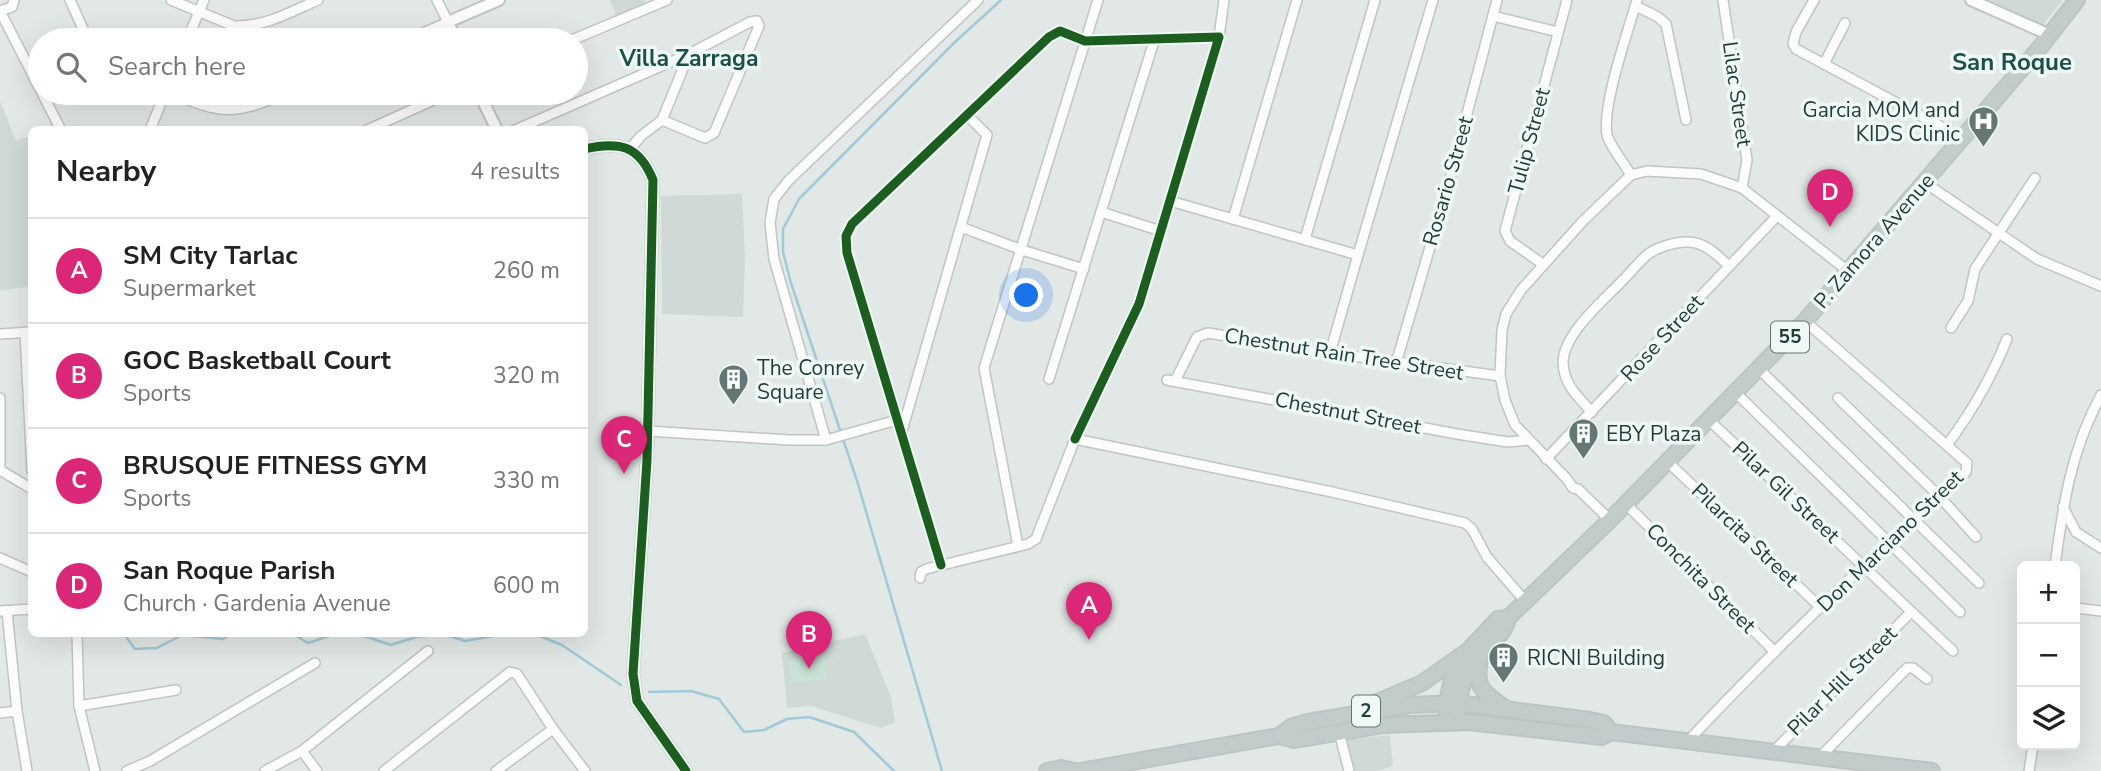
<!DOCTYPE html>
<meta charset="utf-8">
<style>
:root{--surface:#fff;--page:#f2f2f2;--text:#222;--muted:#767676;--line:#e0e0e0;--accent:#db2777}
body{margin:0;font-family:"Nunito Sans",sans-serif;background:var(--page);color:var(--text)}
.controls{position:absolute;right:21px;bottom:21px;display:grid;overflow:hidden;border-radius:10px;box-shadow:0 7px 28px #0002}
.controls button{width:63px;height:63px;display:grid;place-items:center;padding:0;border:0;border-bottom:2px solid var(--line);background:var(--surface);color:var(--text);font:35px sans-serif}
.you{position:absolute;left:1027px;top:296px;width:24px;height:24px;margin:-18px;border:5px solid #fff;border-radius:50%;background:#1a73e8;box-shadow:0 0 0 10px #1a73e833}
.badge{display:grid;place-items:center;width:46px;height:46px;border-radius:50%;background:var(--accent);color:#fff;font-size:23px;font-weight:700}
.pin{position:absolute;translate:-50% -58px;filter:drop-shadow(0 2px 4px #0008)}
.pin::after{content:'';position:absolute;top:37px;width:24px;height:21px;background:inherit;clip-path:polygon(0 0,100% 0,50% 100%)}
.list{margin:0;padding:0;list-style:none}
h2{display:flex;justify-content:space-between;align-items:center;height:91px;margin:0;padding:0 28px;font-size:30px}
h2 small{font-size:23px;font-weight:400;color:var(--muted)}
.list li{display:grid;grid-template-columns:46px 1fr auto;gap:21px;align-items:center;box-sizing:border-box;height:105px;padding:0 28px;border-top:2px solid var(--line)}
.list b{display:block;font-size:26px;white-space:nowrap}
.list p{margin:0;font-size:23px;white-space:nowrap;color:var(--muted)}
.list em{font-size:23px;font-style:normal;color:var(--muted)}
.icon{flex:none;width:38px;height:38px;fill:none;stroke:currentColor;stroke-width:2;stroke-linecap:round;stroke-linejoin:round}
.map{position:relative;flex:none;width:2101px;height:771px;overflow:hidden}
.search{position:absolute;background:var(--surface);box-shadow:0 7px 28px #0002;left:28px;top:28px;width:560px;height:77px;display:flex;align-items:center;gap:18px;box-sizing:border-box;padding:0 24px;border-radius:38px;color:var(--muted);font-size:26px}
.panel{position:absolute;background:var(--surface);box-shadow:0 7px 28px #0002;left:28px;top:126px;width:560px;height:511px;border-radius:10px}
.map>svg:first-child{display:block}
.built{fill:#cfdad7}
.green{fill:#cae2d5}
.lines{fill:none;stroke-linecap:round;stroke-linejoin:round}
.stream{stroke:#a0c9d9;stroke-width:2.5}
.minor-casing{stroke:#bfc5c3;stroke-width:12}
.tertiary-casing{stroke:#bfc5c3;stroke-width:14}
.trunk-casing{stroke:#bbc5c3;stroke-width:18}
.minor{stroke:#fbfcfb;stroke-width:9}
.tertiary{stroke:#fbfcfb;stroke-width:10}
.trunk{stroke:#c2ccca;stroke-width:14}
.cycleway-casing{stroke:#f0f8f5;stroke-width:13}
.cycleway{stroke:#1b5e20;stroke-width:9}
.labels{text-anchor:middle;dominant-baseline:central;stroke-width:7;stroke-linejoin:round;paint-order:stroke}
.shield{fill:#f0f8f5;stroke:#5e7471;stroke-width:2}
.shield-label{font-size:19px;font-weight:bold;fill:#1f3c38}
.street-label{font-size:21px;fill:#1f3c38;stroke:#f0f8f5}
.poi-label{font-size:21px;fill:#1f3c38;stroke:#f0f8f5;text-anchor:start}
.neighbourhood-label{font-size:23px;font-weight:bold;fill:#1b4f49;stroke:#f0f8f5}
.quarter-label{font-size:24px;font-weight:bold;fill:#1b4f49;stroke:#f0f8f5}
</style>
<div class="map">
<svg width="2101" height="771" viewBox="0 0 2101 771">
<rect width="100%" height="100%" fill="#e2e8e6"/>
<g class="built">
<path d="M610 0H644L647 6 617 17Z"/>
<path d="M1989 0H2063L2042 26Z"/>
<path d="M0 101 16 141 32 135 31 286 0 291Z"/>
<path d="M742 194 745 255 743 317 662 314 661 196Z"/>
<path d="M865 634 891 697 895 722 881 728 811 706 787 708 782 653Z"/>
<path d="M1390 735 1393 766 1378 771H1353L1344 740Z"/>
</g>
<path class="green" d="M828 658 827 680 790 681V659Z"/>
<g class="lines">
<g class="stream">
<path d="M124 634 135 649 157 648 182 635 223 639 232 634"/>
<path d="M293 634 308 643 335 634"/>
<path d="M335 634 364 636 391 645 416 637 443 634 465 641 505 634"/>
<path d="M535 634 562 645 621 685"/>
<path d="M649 692 691 691 719 699 744 732 764 730 787 719 809 717 854 732 894 771"/>
<path d="M942 771 858 484 791 283 783 252V229L799 199 954 43 1001 0"/>
</g>
<defs>
<g id="minor">
<path d="M70 0 88 40"/>
<path d="M171 0 234 26C265 27 290 12 318 0"/>
<path d="M1723 0 1747 160 1742 188"/>
<path d="M1814 0 1796 32 1793 44 1796 49 1962 138"/>
<path d="M1636 6 1658 17 1666 24 1686 120"/>
<path d="M0 11 40 89"/>
<path d="M0 11 12 7 14 0"/>
<path d="M1493 16 1558 32"/>
<path d="M1219 37 1224 0"/>
<path d="M187 40 204 0"/>
<path d="M407 40 448 22 437 0"/>
<path d="M572 40 667 0"/>
<path d="M1824 64 1845 23"/>
<path d="M42 93 61 130"/>
<path d="M170 93C223 114 232 116 286 93"/>
<path d="M150 130 165 93"/>
<path d="M367 130 449 93"/>
<path d="M515 130 689 54 750 22 757 21 759 26 714 133 705 138 662 120"/>
<path d="M630 149 641 136 662 120 689 54"/>
<path d="M1631 175C1624 163 1613 150 1608 138 1599 113 1629 28 1637 0"/>
<path d="M1924 182 2037 259 2101 286"/>
<path d="M1170 201 1358 255 1330 353"/>
<path d="M1101 212 1161 231"/>
<path d="M1233 219 1297 0"/>
<path d="M961 227 1022 250 1084 269"/>
<path d="M1305 239 1375 0"/>
<path d="M1358 255 1433 0"/>
<path d="M1544 265 1510 241 1505 231 1567 0"/>
<path d="M1951 328 1968 301 1975 269 2035 178"/>
<path d="M25 332 32 471"/>
<path d="M0 334 32 332"/>
<path d="M1397 360 1449 182 1497 0"/>
<path d="M1759 369 1979 583"/>
<path d="M1049 379 1155 38"/>
<path d="M1167 380 1457 434 1508 442 1529 440"/>
<path d="M1175 381 1197 337 1208 333 1330 353 1500 376"/>
<path d="M1736 393 1960 612"/>
<path d="M0 398V470"/>
<path d="M1838 398 1939 496 1976 537"/>
<path d="M1592 412C1578 397 1564 385 1563 363 1563 334 1603 301 1622 281 1630 273 1639 262 1648 254 1658 247 1677 241 1689 242 1706 243 1717 255 1729 266"/>
<path d="M1709 420 1953 651"/>
<path d="M648 431 789 440H826L897 420"/>
<path d="M902 431 987 135 967 115"/>
<path d="M826 440 774 259 770 223 774 199 789 180 978 0"/>
<path d="M1947 445C1973 410 1991 379 2007 339"/>
<path d="M1546 459 1777 216"/>
<path d="M1668 462 1821 608"/>
<path d="M0 470 32 489"/>
<path d="M1626 504 1775 652"/>
<path d="M2063 507 2076 532 2101 548"/>
<path d="M1610 520 1578 489 1573 488 1567 479 1515 425 1505 400 1500 376 1502 330 1506 314 1521 290 1583 221 1631 175 1647 171 1701 174 1742 188 1848 271"/>
<path d="M1018 546 984 368 1098 0"/>
<path d="M0 558 32 572"/>
<path d="M941 565 847 253 846 236 852 224 1049 37 1060 31 1085 41 1219 37 1139 304 1075 439"/>
<path d="M2055 566C2063 505 2071 450 2101 395"/>
<path d="M920 578 921 572 926 569 1028 544 1036 539 1075 439 1332 492 1465 523 1472 529 1487 557 1525 601"/>
<path d="M2075 608 2101 611"/>
<path d="M0 611 32 609"/>
<path d="M77 634 79 706 95 771"/>
<path d="M79 706 176 690"/>
<path d="M17 711 27 771"/>
<path d="M0 713 17 711 7 611"/>
<path d="M1339 732 1349 771"/>
<path d="M1688 741C1776 647 1870 558 1966 472L1967 463 1805 321"/>
<path d="M302 751 317 771"/>
<path d="M1774 751 1911 612"/>
<path d="M1820 757 1907 668H1913L1927 679"/>
<path d="M127 771 150 761 315 663"/>
<path d="M265 771 302 751 428 651"/>
<path d="M384 771 510 672 517 674 553 729 585 771"/>
<path d="M496 771 553 729"/>
<path d="M2029 771 2033 745"/>
</g>
<g id="tertiary">
<path d="M1971 0 2050 35"/>
<path d="M456 40 448 22 499 0"/>
<path d="M479 93 497 130"/>
<path d="M584 149C619 141 639 145 653 180L647 460 633 674 637 701 686 771"/>
</g>
<g id="trunk">
<path d="M1480 657C1475 688 1481 691 1505 708"/>
<path d="M1373 704 1422 683 1469 650"/>
<path d="M1445 709 1454 671 1469 650 1498 619 1508 618"/>
<path d="M1457 722C1457 696 1464 672 1482 652 1493 641 1505 634 1508 618L1610 520 1805 321 2042 45 2077 0"/>
<path d="M1279 736 1291 727 1308 722 1410 705 1457 703 1590 720 1604 723 1611 732"/>
<path d="M1047 771 1061 768 1075 771"/>
<path d="M1080 771 1279 736 1295 740 1384 725 1469 722 1602 737 1611 732 1932 771"/>
</g>
</defs>
<use href="#minor" class="minor-casing"/>
<use href="#tertiary" class="tertiary-casing"/>
<use href="#trunk" class="trunk-casing"/>
<use href="#minor" class="minor"/>
<use href="#tertiary" class="tertiary"/>
<use href="#trunk" class="trunk"/>
<defs>
<g id="cycleway">
<path d="M584 149C619 141 639 145 653 180L647 460 633 674 637 701 686 771"/>
<path d="M941 565 847 253 846 236 852 224 1049 37 1060 31 1085 41 1219 37 1139 304 1075 439"/>
</g>
</defs>
<use href="#cycleway" class="cycleway-casing"/>
<use href="#cycleway" class="cycleway"/>
</g>
<defs>
<symbol id="hospital-pin" viewBox="-11 -11 22 30"><path d="M0 17L-7.5 6A9.5 9.5 0 1 1 7.5 6Z" fill="#637875" stroke="#f0f8f5"/><path d="M-5-5h3v3.5h4V-5h3V5h-3V1.5h-4V5h-3Z" fill="#fff"/></symbol>
<symbol id="building-pin" viewBox="-11 -11 22 30"><path d="M0 17L-7.5 6A9.5 9.5 0 1 1 7.5 6Z" fill="#637875" stroke="#f0f8f5"/><path d="M-4-6H4V6H1V3H-1V6H-4ZM-2.5-4.3h1.7v1.8h-1.7ZM.8-4.3h1.7v1.8H.8ZM-2.5-1h1.7V.8h-1.7ZM.8-1h1.7V.8H.8Z" fill="#fff"/></symbol>
</defs>
<g fill-rule="evenodd">
<use href="#hospital-pin" x="1966" y="104" width="35" height="47"/>
<use href="#building-pin" x="716" y="362" width="35" height="47"/>
<use href="#building-pin" x="1566" y="416" width="35" height="47"/>
<use href="#building-pin" x="1486" y="640" width="35" height="47"/>
</g>
<g class="labels">
<g class="shield">
<rect x="1771" y="321.5" width="38" height="31" rx="5"/>
<rect x="1352" y="695.5" width="28" height="31" rx="5"/>
</g>
<g class="shield-label">
<text x="1790" y="337">55</text>
<text x="1366" y="711">2</text>
</g>
<g class="street-label">
<text transform="translate(1737 94) rotate(82)">Lilac Street</text>
<text transform="translate(1529 141) rotate(-75)">Tulip Street</text>
<text transform="translate(1448 181) rotate(-74)">Rosario Street</text>
<text transform="translate(1874 241) rotate(-49)">P. Zamora Avenue</text>
<text transform="translate(1662 338) rotate(-47)">Rose Street</text>
<text transform="translate(1344 354) rotate(9)">Chestnut Rain Tree Street</text>
<text transform="translate(1348 413) rotate(11)">Chestnut Street</text>
<text transform="translate(1786 492) rotate(43)">Pilar Gil Street</text>
<text transform="translate(1745 535) rotate(44)">Pilarcita Street</text>
<text transform="translate(1890 541) rotate(-44)">Don Marciano Street</text>
<text transform="translate(1701 578) rotate(45)">Conchita Street</text>
<text transform="translate(1842 681) rotate(-45)">Pilar Hill Street</text>
</g>
<g class="poi-label">
<text x="1960" y="110" text-anchor="end">Garcia MOM and<tspan x="1960" dy="24">KIDS Clinic</tspan></text>
<text x="757" y="368">The Conrey<tspan x="757" dy="24">Square</tspan></text>
<text x="1606" y="434">EBY Plaza</text>
<text x="1527" y="658">RICNI Building</text>
</g>
<g class="neighbourhood-label">
<text x="689" y="58">Villa Zarraga</text>
</g>
<g class="quarter-label">
<text x="2012" y="62">San Roque</text>
</g>
</g>
</svg>
<div class="controls">
<button>+</button>
<button>−</button>
<button><svg class="icon" aria-label="layers" viewBox="0 0 24 24"><path d="M12 4l9 5-9 5-9-5zM3 14l9 5 9-5"/></svg></button>
</div>
<div class="you"></div>
<div class="pin badge" style="left:1089px;top:640px">A</div>
<div class="pin badge" style="left:809px;top:669px">B</div>
<div class="pin badge" style="left:624px;top:474px">C</div>
<div class="pin badge" style="left:1830px;top:227px">D</div>
<div class="search"><svg class="icon" aria-label="search" viewBox="0 0 24 24"><circle cx="10" cy="10" r="6"/><path d="M15 15l6 6"/></svg>Search here</div>
<section class="panel">
<h2>Nearby<small>4 results</small></h2>
<ul class="list">
<li><span class="badge">A</span><div><b>SM City Tarlac</b><p>Supermarket</p></div><em>260 m</em></li>
<li><span class="badge">B</span><div><b>GOC Basketball Court</b><p>Sports</p></div><em>320 m</em></li>
<li><span class="badge">C</span><div><b>BRUSQUE FITNESS GYM</b><p>Sports</p></div><em>330 m</em></li>
<li><span class="badge">D</span><div><b>San Roque Parish</b><p>Church · Gardenia Avenue</p></div><em>600 m</em></li>
</ul>
</section>
</div>
